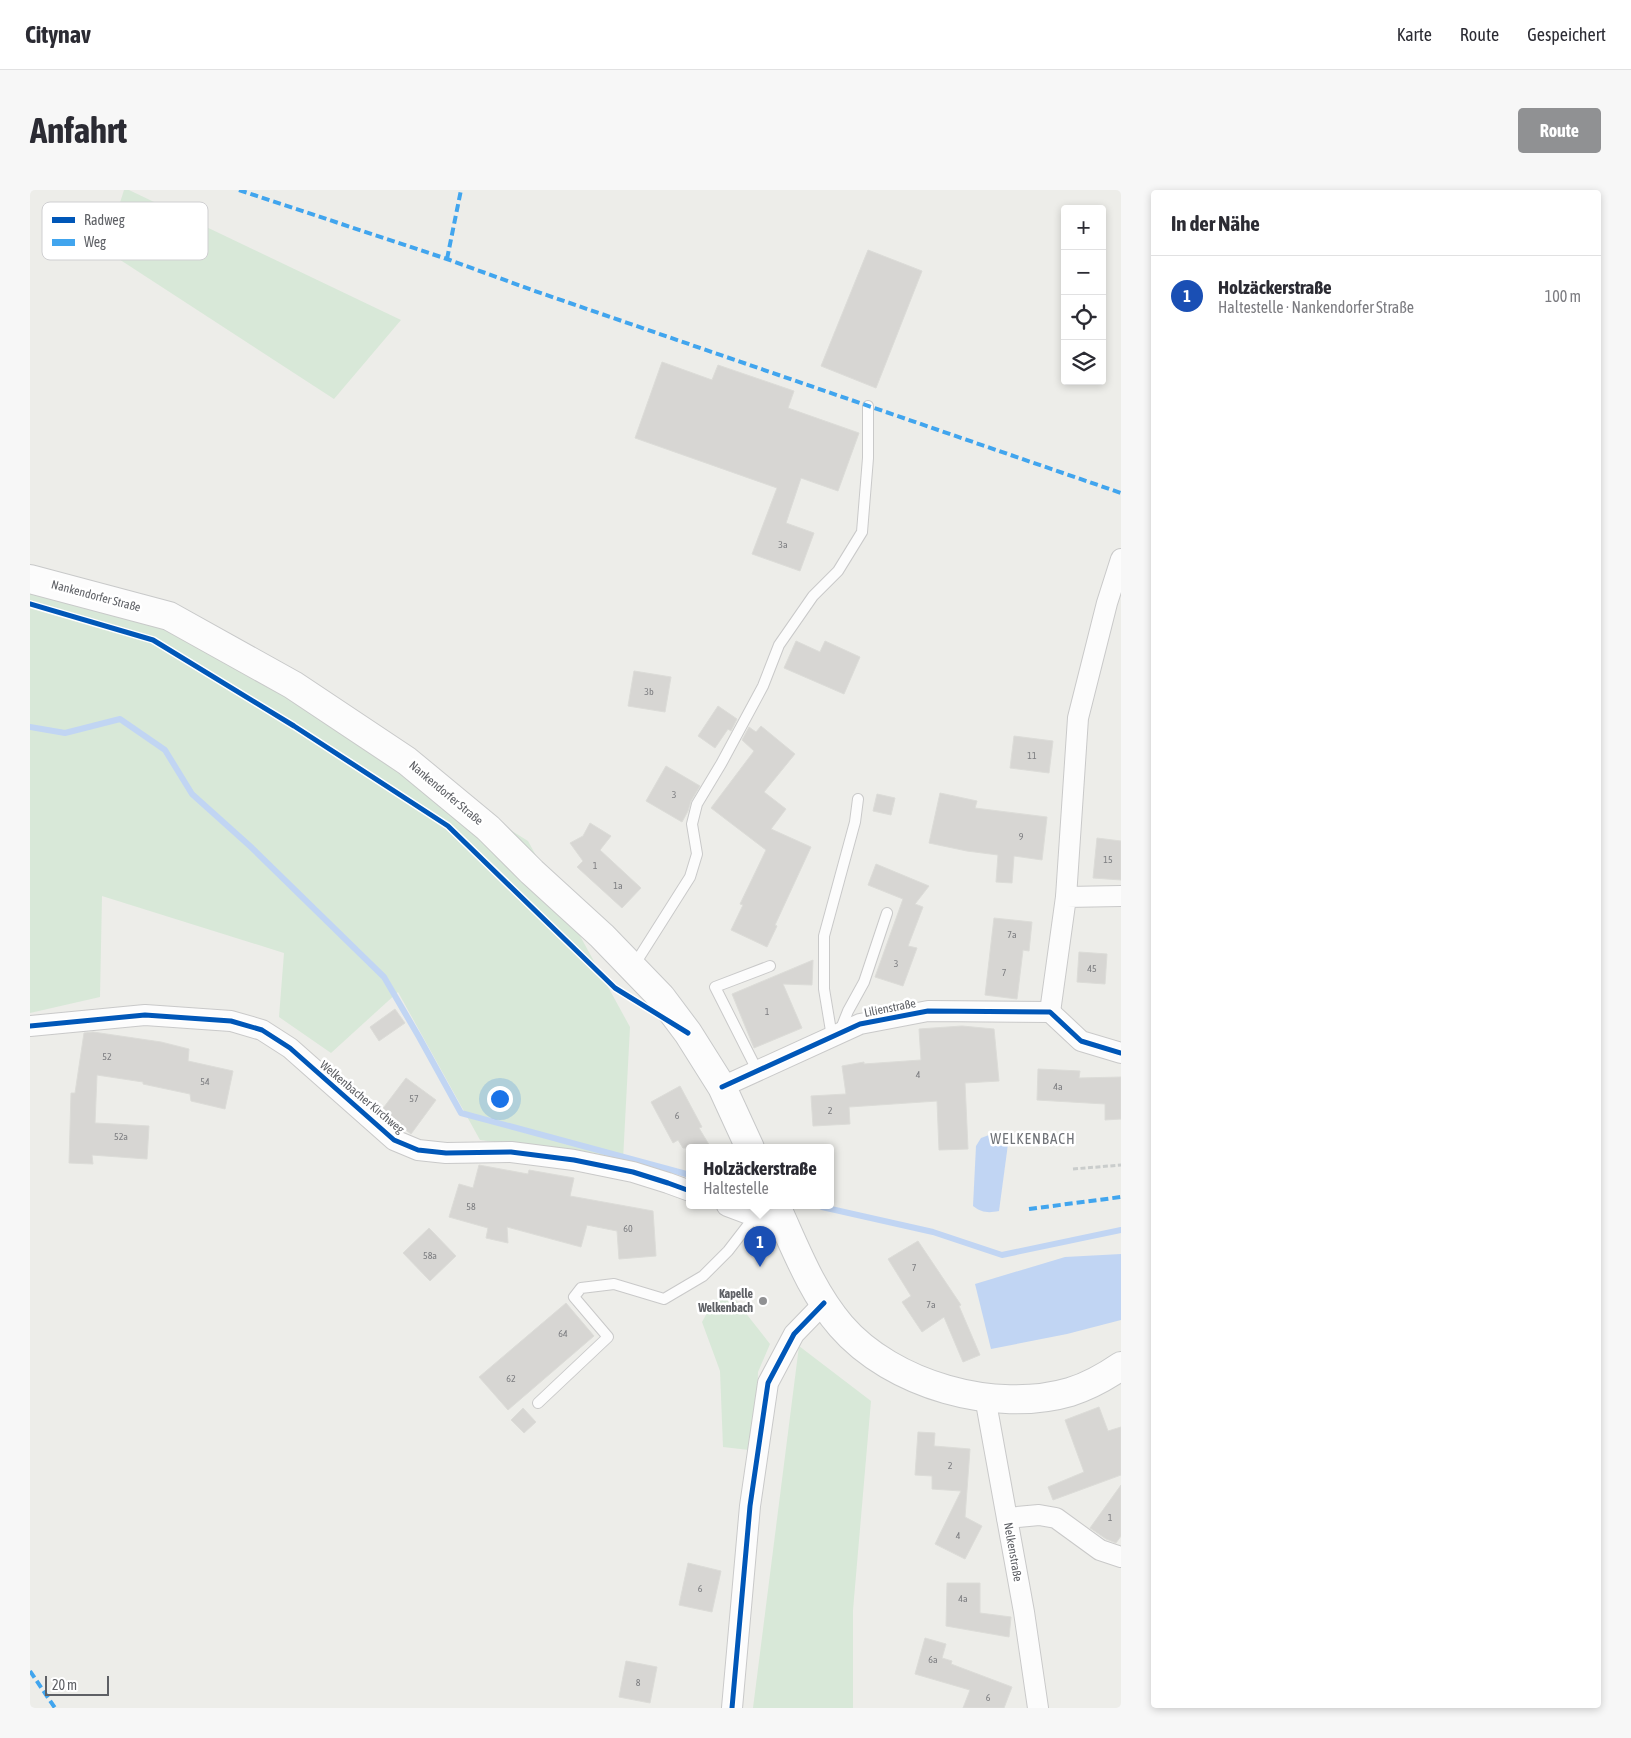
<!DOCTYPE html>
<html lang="de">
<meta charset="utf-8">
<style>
:root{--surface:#fff;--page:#f7f7f7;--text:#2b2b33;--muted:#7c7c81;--line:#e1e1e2;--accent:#909193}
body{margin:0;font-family:"Asap Condensed",sans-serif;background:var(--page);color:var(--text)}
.controls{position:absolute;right:15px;top:15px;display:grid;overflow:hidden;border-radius:5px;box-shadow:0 2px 8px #0003}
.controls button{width:45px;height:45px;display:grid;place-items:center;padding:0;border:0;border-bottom:1px solid var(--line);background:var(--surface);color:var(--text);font:25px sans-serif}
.scale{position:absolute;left:15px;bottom:12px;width:64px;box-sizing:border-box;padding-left:5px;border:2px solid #5e6065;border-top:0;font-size:14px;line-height:18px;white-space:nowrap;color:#5e6065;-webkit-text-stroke:4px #fff;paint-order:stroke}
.you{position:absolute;left:469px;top:908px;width:18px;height:18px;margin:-12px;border:4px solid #fff;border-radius:50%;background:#1a73e8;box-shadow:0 0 0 8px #1a73e833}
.badge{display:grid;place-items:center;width:32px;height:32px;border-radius:50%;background:var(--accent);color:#fff;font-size:16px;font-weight:700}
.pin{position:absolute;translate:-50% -41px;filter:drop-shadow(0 1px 2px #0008)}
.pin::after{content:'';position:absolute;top:26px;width:18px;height:15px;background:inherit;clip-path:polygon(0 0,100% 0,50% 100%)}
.popup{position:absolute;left:656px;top:954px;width:148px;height:65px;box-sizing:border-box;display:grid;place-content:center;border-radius:5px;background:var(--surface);filter:drop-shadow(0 1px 4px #0005);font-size:16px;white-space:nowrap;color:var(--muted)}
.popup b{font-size:19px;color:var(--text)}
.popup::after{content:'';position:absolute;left:50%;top:100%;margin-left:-10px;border:10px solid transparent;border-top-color:var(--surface)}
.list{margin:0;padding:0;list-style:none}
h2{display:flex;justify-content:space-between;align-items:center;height:65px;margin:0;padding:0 20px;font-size:21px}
h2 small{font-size:16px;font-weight:400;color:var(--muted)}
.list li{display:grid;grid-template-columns:32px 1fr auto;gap:15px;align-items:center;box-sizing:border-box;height:80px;padding:0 20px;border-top:1px solid var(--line)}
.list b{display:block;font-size:19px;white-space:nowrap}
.list p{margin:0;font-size:16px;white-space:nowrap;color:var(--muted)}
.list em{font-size:16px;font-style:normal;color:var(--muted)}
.icon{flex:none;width:28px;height:28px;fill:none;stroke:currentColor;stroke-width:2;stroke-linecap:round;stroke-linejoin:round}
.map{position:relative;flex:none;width:1091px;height:1518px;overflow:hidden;border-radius:5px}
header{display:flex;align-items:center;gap:30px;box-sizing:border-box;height:70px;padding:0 25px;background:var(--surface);border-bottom:1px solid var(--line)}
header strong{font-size:24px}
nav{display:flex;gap:28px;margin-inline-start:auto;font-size:18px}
.intro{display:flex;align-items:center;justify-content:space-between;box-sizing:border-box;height:120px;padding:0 30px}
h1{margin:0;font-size:35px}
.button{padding:12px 22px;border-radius:5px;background:var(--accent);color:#fff;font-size:18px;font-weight:700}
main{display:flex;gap:30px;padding:0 30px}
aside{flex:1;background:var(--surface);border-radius:5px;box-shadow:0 2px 8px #0003}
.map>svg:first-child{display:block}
.green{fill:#d8e8d8}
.water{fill:#c1d5f3}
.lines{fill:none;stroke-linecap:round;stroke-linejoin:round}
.stream{stroke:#c1d5f3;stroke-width:6}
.building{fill:#d7d6d3;stroke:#dcdcd8}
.lane-casing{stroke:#c9c9c9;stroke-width:12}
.street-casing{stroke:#c9c9c9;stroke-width:22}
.secondary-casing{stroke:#c8c9c9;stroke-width:30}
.path{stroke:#cacdcc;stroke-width:3;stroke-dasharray:5 2.5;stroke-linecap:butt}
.lane{stroke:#fcfcfc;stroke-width:10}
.street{stroke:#fcfcfc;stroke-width:20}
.secondary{stroke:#fcfcfc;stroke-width:28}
.quiet{stroke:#41a5ee;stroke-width:4;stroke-dasharray:8 4;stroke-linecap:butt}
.cycleway-casing{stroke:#fff;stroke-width:8}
.cycleway{stroke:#0057b8;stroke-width:5}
.poi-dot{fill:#909193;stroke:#fff;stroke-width:2}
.labels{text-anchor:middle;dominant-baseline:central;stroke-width:5;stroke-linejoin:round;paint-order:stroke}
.number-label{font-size:10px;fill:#7d7e81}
.street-label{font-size:12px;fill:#5e6065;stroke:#fff}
.poi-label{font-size:12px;font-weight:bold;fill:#5e6065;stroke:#fff;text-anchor:end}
.quarter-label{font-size:15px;letter-spacing:1px;fill:#6f7277;stroke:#fff}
.key{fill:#fff;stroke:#cfcfd1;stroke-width:1}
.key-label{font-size:14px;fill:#5e6065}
</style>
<header>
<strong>Citynav</strong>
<nav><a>Karte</a><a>Route</a><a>Gespeichert</a></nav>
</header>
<div class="intro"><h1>Anfahrt</h1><a class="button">Route</a></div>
<main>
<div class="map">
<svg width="1091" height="1518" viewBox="0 0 1091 1518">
<rect width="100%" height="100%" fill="#edede9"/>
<g class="green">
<path d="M94 0H99L371 130 304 209 75 60Z"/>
<path d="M0 392 143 429 498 651 600 837 593 970 450 950 368 802 301 863 249 827 254 763 72 706 70 807 0 823Z"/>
<path d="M696 1098 740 1154 728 1182 726 1245 719 1260 693 1257 690 1181 672 1132 682 1114Z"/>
<path d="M769 1156 841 1211 823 1420V1518H723Z"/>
</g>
<g class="water">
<path d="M959 945 975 947 978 954 969 1021C959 1023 952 1023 943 1016L946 956 951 948Z"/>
<path d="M1091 1064V1130L1037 1144 961 1159 945 1094 1035 1067Z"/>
</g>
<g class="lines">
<g class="stream">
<path d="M0 537 35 543 90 529 135 560 162 604 221 657 354 787 389 847 431 923 660 985"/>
<path d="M792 1017 903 1042 972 1065 1091 1040"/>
</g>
</g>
<g class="building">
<path d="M838 60 892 81 846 198 791 176Z"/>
<path d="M632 172 682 190 688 175 764 201 758 218 829 243 808 301 771 288 756 333 784 343 770 381 722 364 747 298 605 248Z"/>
<path d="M766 451 790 462 795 451 830 467 814 504 754 478Z"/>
<path d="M604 481 641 487 635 522 598 516Z"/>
<path d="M688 516 707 529 701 541 698 539 685 558 668 546Z"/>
<path d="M731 536 765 564 734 602 756 619 741 639 781 657 745 735 747 736 737 757 701 740 713 715 710 714 736 660 681 618 724 561 712 550 719 537 726 542Z"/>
<path d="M984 546 1023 551 1019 583 980 578Z"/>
<path d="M636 576 670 596 661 611 658 621 652 632 616 611Z"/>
<path d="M910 603 947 611 945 618 1017 627 1012 670 984 666 982 693 966 692 968 665 937 661 899 653Z"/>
<path d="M847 604 865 608 861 625 843 621Z"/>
<path d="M560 633 581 646 570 660 611 698 592 718 547 677 553 671 540 653 553 646Z"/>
<path d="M1067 648 1091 651V690L1063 688Z"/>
<path d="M846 674 899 696 885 714 893 717 878 756 887 758 873 796 845 787 873 709 838 695Z"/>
<path d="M964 728 1002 732 999 761 993 760 987 809 955 805Z"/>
<path d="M1049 762 1077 764 1075 794 1047 792Z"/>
<path d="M783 770 782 795 753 794 772 838 724 858 702 804Z"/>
<path d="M365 819 375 833 349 851 340 837Z"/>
<path d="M932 836 964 839 969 891 935 893 938 959 909 960 907 911 819 917 820 934 783 936 781 906 816 904 812 876 834 872V874L891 870 889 839Z"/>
<path d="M63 842 131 852 159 859 158 871 203 881 195 919 161 911 160 904 113 894V892L67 885 65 933 119 936 117 969 62 965 63 974 39 973 41 903H45L54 843Z"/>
<path d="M1008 879 1050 881 1049 888 1091 887V929L1075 930V914L1007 910Z"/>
<path d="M376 888 406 910 381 944 351 921Z"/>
<path d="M650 896 672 937 669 938 681 958H653L648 950 643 953 621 912Z"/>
<path d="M449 975 498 984 499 980 544 988 540 1006 623 1021 626 1066 589 1069 587 1041 557 1035 551 1057 477 1037 478 1053 456 1048 458 1038 419 1027 429 994 443 998Z"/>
<path d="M399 1038 426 1066 400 1091 373 1063Z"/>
<path d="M888 1051 931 1115 929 1116 950 1165 933 1172 914 1127 892 1142 872 1112 881 1106 858 1069Z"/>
<path d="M536 1113 564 1146 478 1220 449 1187Z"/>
<path d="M1069 1217 1078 1241 1091 1237V1285L1023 1310 1018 1297 1054 1282 1035 1230Z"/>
<path d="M493 1218 506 1232 494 1243 481 1230Z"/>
<path d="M888 1242 905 1243 904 1256 940 1259 935 1327 952 1336 935 1369 905 1354 931 1301 902 1299V1286L885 1285Z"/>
<path d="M1091 1295V1346L1086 1353 1076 1349 1060 1338Z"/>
<path d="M658 1373 691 1381 682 1422 649 1415Z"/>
<path d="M917 1393H950V1423L981 1427 979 1447 916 1436Z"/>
<path d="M895 1448 916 1454 912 1468 922 1471 921 1474 982 1497 974 1518H933L940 1500 885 1484Z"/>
<path d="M596 1471 627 1477 620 1513 589 1507Z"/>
</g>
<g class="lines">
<defs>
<g id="lane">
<path d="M603 777 660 687 667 664 662 634 667 614 691 574 733 496 749 455 783 406 808 381 832 342 838 268V216"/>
<path d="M810 841 818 821 834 792 857 723"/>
<path d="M802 847 794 799V746L825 632 828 609"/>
<path d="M727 880 685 797 740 776"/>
<path d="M508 1213 578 1147 544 1107 551 1098 584 1094 634 1109 673 1086 698 1061 725 1026"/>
</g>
<g id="street">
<path d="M1036 707 1048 528 1077 413 1091 369"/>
<path d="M1020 822 1036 707 1091 706"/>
<path d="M0 836 115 825 201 831 232 840 260 858 364 950 388 960 416 963 481 962 544 970 603 982 638 993 660 1001"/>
<path d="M692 897 830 834 898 821 1020 822 1051 851 1091 863"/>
<path d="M697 1016 756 1038"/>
<path d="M955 1207 994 1422 1008 1518"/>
<path d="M977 1328 1009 1325 1026 1328 1070 1360 1091 1367"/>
<path d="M702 1518 720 1316 738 1193 764 1144 794 1113"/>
</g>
<g id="secondary">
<path d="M0 389 139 426 263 495 377 571 458 638 502 682 572 746 631 807 658 843 692 897 720 958"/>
<path d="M746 1016C765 1057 781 1101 811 1136 862 1195 965 1224 1040 1202 1059 1196 1075 1187 1091 1176"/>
</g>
</defs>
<use href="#lane" class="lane-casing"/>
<use href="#street" class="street-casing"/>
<use href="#secondary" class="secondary-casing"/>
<path class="path" d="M1043 979 1091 975"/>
<use href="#lane" class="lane"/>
<use href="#street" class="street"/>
<use href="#secondary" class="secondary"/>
<g class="quiet">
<path d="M209 0 417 69 502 100 1091 303"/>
<path d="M417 69 431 0"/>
<path d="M999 1019 1091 1007"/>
<path d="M0 1481 25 1518"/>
</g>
<defs>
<g id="cycleway">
<path d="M0 414 123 450 264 536 418 636 585 798 658 843"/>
<path d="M0 836 115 825 201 831 232 840 260 858 364 950 388 960 416 963 481 962 544 970 603 982 638 993 660 1001"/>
<path d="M692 897 830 834 898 821 1020 822 1051 851 1091 863"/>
<path d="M702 1518 720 1316 738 1193 764 1144 794 1113"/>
</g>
</defs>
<use href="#cycleway" class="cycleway-casing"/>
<use href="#cycleway" class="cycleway"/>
</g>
<circle class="poi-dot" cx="733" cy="1111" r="5"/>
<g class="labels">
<g class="number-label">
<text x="753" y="354">3a</text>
<text x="619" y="501">3b</text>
<text x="1002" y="565">11</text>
<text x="644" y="604">3</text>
<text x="991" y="646">9</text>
<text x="1078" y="669">15</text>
<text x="565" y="675">1</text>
<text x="588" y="695">1a</text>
<text x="982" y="744">7a</text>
<text x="866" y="773">3</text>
<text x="1062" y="778">45</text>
<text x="974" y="782">7</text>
<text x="737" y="821">1</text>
<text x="77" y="866">52</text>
<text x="888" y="884">4</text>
<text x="175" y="891">54</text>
<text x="1028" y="896">4a</text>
<text x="384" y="908">57</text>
<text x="800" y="920">2</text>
<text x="647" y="925">6</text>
<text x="91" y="946">52a</text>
<text x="441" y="1016">58</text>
<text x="598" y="1038">60</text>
<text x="400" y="1065">58a</text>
<text x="884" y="1077">7</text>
<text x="901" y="1114">7a</text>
<text x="533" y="1143">64</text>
<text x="481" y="1188">62</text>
<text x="920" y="1275">2</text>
<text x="1080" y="1327">1</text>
<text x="928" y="1345">4</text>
<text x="670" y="1398">6</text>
<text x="933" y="1408">4a</text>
<text x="903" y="1469">6a</text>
<text x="608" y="1492">8</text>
<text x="958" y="1507">6</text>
</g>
<g class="street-label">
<text transform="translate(66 406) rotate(15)">Nankendorfer Straße</text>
<text transform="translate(416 603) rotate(40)">Nankendorfer Straße</text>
<text transform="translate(860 818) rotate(-11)">Lilienstraße</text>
<text transform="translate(332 907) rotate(40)">Welkenbacher Kirchweg</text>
<text transform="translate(983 1362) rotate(80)">Nelkenstraße</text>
</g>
<g class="poi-label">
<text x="723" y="1104">Kapelle<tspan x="723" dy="14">Welkenbach</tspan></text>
</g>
<g class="quarter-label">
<text x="1003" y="948">WELKENBACH</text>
</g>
</g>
<rect x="12" y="12" width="166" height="58" rx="8" class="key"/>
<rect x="22" y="27" width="23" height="6" fill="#0057b8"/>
<rect x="22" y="49" width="23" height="7" fill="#41a5ee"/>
<g class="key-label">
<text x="54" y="35">Radweg</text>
<text x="54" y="57">Weg</text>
</g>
</svg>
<div class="controls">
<button>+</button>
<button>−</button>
<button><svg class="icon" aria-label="locate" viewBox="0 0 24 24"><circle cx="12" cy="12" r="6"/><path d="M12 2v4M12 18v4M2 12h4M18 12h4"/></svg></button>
<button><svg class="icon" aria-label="layers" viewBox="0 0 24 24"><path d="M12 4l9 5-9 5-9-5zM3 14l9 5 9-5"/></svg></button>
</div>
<div class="scale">20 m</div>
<div class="you"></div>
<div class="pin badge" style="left:730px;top:1077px;background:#1a4fb4">1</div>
<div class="popup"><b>Holzäckerstraße</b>Haltestelle</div>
</div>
<aside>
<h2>In der Nähe<small></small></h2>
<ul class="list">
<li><span class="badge" style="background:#1a4fb4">1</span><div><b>Holzäckerstraße</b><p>Haltestelle · Nankendorfer Straße</p></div><em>100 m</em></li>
</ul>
</aside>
</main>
